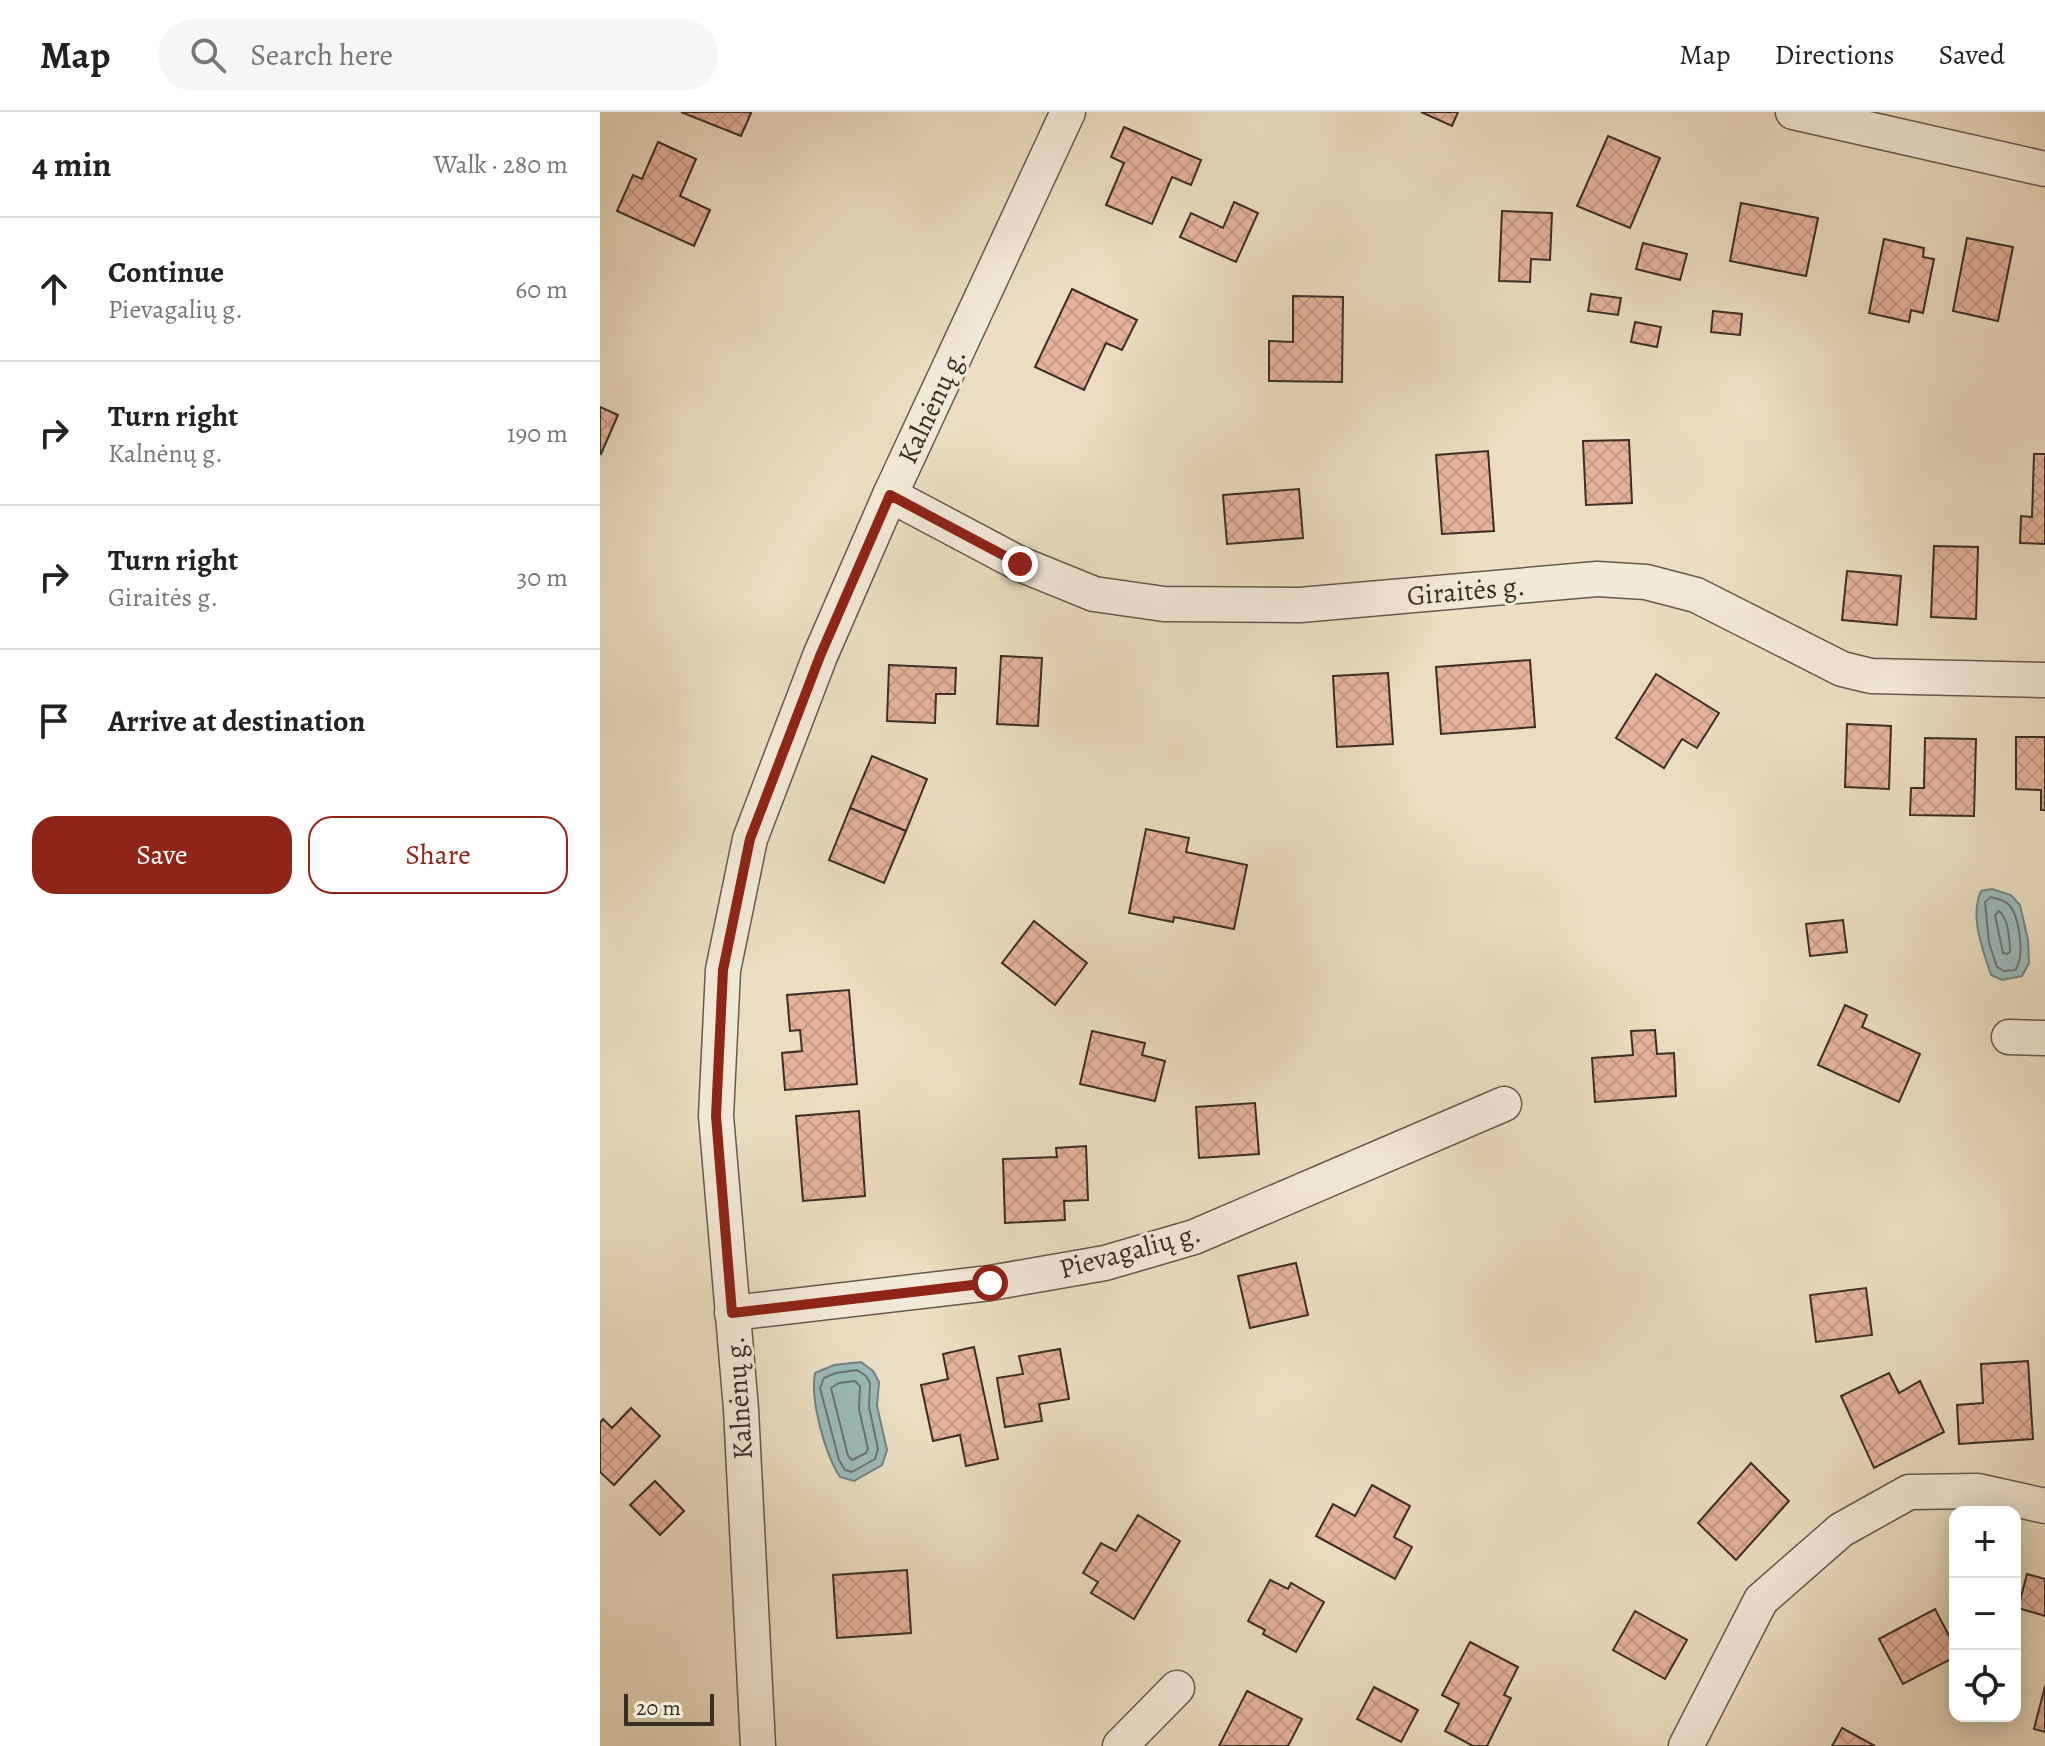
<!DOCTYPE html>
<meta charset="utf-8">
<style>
:root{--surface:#fff;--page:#f6f6f6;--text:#222;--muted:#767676;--line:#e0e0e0;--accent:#8f2418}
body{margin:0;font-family:Alegreya,serif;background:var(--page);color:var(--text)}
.controls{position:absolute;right:24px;bottom:24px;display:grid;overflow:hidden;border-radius:16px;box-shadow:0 4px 20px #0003}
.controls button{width:72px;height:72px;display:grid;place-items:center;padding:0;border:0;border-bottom:2px solid var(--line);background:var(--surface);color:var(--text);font:40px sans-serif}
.scale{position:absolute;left:24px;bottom:20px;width:90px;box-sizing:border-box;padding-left:8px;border:4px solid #392f26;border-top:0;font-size:22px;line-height:28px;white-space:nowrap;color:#392f26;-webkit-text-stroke:6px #f1e9d7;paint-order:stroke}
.stop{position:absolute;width:24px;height:24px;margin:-18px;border:6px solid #8f2418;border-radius:50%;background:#fff}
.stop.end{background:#8f2418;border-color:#fff;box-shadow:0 2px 8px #0008}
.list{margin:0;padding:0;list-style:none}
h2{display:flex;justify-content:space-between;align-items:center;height:104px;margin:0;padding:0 32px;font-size:34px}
h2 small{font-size:26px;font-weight:400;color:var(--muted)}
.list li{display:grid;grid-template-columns:52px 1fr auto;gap:24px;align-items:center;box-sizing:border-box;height:144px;padding:0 32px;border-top:2px solid var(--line)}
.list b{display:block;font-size:30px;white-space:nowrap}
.list p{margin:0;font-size:26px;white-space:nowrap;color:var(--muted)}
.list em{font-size:26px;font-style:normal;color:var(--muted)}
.actions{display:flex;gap:16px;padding:24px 32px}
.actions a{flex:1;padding:18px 0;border:2px solid var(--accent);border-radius:24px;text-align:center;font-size:28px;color:var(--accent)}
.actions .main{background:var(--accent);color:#fff}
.icon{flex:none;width:44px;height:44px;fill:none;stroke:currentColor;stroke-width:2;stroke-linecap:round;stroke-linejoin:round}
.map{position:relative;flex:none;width:1445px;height:1634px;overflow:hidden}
header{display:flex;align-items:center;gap:48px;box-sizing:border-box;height:112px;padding:0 40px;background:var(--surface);border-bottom:2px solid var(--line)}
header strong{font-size:38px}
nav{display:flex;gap:44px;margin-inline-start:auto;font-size:28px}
.search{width:560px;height:72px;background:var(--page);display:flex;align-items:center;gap:20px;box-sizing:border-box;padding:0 28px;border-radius:44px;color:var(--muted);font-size:30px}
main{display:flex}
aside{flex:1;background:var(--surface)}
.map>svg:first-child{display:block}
.water{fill:#9ababa;stroke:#73827f;stroke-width:2}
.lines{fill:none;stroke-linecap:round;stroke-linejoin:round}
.shore{stroke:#6a7470;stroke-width:2}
.building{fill:url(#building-cross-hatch);stroke:#392f26;stroke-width:2}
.minor-casing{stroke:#655a4d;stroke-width:37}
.minor{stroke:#f1e9d7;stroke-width:34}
.route{stroke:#8f2418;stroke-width:10}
.labels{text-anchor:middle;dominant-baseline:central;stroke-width:6;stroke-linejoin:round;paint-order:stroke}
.street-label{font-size:28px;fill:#392f26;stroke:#f1e9d7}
</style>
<header>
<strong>Map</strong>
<div class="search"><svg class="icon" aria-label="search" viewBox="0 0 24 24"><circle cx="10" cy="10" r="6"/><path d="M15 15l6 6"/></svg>Search here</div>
<nav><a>Map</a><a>Directions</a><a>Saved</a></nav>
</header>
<main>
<aside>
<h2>4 min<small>Walk · 280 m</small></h2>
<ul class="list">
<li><svg class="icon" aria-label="ahead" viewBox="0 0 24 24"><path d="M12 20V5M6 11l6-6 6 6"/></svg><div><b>Continue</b><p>Pievagalių g.</p></div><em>60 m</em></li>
<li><svg class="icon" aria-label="right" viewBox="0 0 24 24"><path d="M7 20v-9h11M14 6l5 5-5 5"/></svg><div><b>Turn right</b><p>Kalnėnų g.</p></div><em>190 m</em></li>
<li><svg class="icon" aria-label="right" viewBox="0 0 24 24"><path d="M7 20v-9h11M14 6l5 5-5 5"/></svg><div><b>Turn right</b><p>Giraitės g.</p></div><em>30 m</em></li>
<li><svg class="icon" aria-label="arrive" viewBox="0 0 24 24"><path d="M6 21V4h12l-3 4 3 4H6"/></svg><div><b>Arrive at destination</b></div></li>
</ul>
<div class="actions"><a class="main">Save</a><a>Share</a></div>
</aside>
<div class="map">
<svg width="1445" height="1634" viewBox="0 0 1445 1634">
<defs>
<pattern id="building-cross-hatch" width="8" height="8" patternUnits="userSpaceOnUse" patternTransform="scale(2)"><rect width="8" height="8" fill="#e6b29c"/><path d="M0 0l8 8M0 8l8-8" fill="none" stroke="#c69986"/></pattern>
</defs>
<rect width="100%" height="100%" fill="#eaddc1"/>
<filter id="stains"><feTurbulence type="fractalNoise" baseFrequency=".0025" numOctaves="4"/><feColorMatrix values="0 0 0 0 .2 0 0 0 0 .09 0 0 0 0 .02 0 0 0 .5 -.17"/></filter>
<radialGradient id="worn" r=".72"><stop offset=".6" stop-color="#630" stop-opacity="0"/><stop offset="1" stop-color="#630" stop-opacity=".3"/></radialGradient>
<g class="water">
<path d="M1392 777 1411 783 1420 793 1428 828 1429 851 1422 864 1402 868 1391 863C1383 838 1369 804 1381 779Z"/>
<path d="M261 1250 273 1259 279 1270 277 1294 287 1338 282 1353 254 1369 240 1365C225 1342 210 1288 215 1261L234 1253Z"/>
</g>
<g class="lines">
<g class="shore">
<path d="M1391 785C1398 787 1405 788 1409 793 1420 805 1425 846 1415 858L1404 859 1397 855 1389 831 1385 790Z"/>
<path d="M1399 799C1408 806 1410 827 1410 840L1407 842 1403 841 1395 803Z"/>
<path d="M257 1258 266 1264 270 1271 269 1295 278 1337 275 1347 252 1360 245 1358 239 1348 220 1276 224 1266 236 1261Z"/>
<path d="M255 1269 260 1274 259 1297 268 1337 266 1341 252 1348 248 1344 231 1276 239 1271Z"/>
</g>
</g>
<g class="building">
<path d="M81 0H148L151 1 141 24Z"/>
<path d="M821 0H858L852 14Z"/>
<path d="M524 15 601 48 591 73 572 65 552 112 506 93 524 51 511 45Z"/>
<path d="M1008 24 1060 46 1030 116 977 94Z"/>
<path d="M58 30 96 47 80 84 110 98 94 134 17 99 33 63 42 67Z"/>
<path d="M634 90 658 101 636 150 580 125 591 101 623 116Z"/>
<path d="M1141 91 1218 106 1206 164 1130 149Z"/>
<path d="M902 99 952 101 950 148 931 147 930 170 899 169Z"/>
<path d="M1367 126 1413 135 1398 209 1353 199Z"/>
<path d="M1284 127 1324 136 1323 145 1334 147 1323 201 1311 198 1309 210 1269 201Z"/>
<path d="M1043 131 1087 142 1080 168 1036 157Z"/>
<path d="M472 177 537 208 522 238 506 231 484 278 435 255Z"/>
<path d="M991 182 1021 186 1018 203 988 199Z"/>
<path d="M693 184 743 185 742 270 669 269V229L693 230Z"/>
<path d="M1113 199 1142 202 1140 223 1111 220Z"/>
<path d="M1035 210 1061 215 1057 235 1031 230Z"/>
<path d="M0 295 18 303 1 342 0 341Z"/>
<path d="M1029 328 1032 391 986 393 983 329Z"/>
<path d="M888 339 894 419 842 422 836 343Z"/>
<path d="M1434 342H1445V432L1420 431 1421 404 1432 405Z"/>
<path d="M699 377 703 426 627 432 623 383Z"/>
<path d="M1334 434 1378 435 1376 507 1331 505Z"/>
<path d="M1247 459 1301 464 1297 513 1242 508Z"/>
<path d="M401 544 442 546 438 614 397 612Z"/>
<path d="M930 548 935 615 841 622 836 555Z"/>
<path d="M289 553 356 556 355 582H336L335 611 287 609Z"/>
<path d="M788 561 793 632 737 635 733 564Z"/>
<path d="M1056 562 1119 601 1097 636 1082 627 1064 656 1016 626Z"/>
<path d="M1247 612 1291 614 1289 677 1245 675Z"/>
<path d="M1416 625H1445V698H1441V678L1416 677Z"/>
<path d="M1325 626 1376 627 1374 704 1310 703 1311 676H1324Z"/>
<path d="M272 644 327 667 306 719 250 696Z"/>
<path d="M250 696 306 719 284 771 229 748Z"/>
<path d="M546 717 589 726 586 740 647 753 634 817 574 805 573 810 529 801Z"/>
<path d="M1243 808 1247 840 1210 844 1206 812Z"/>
<path d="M434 809 487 851 455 893 402 851Z"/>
<path d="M249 878 257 972 185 978 182 941 202 939 200 918 190 919 187 883Z"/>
<path d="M1245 893 1267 903 1262 915 1320 942 1299 990 1218 953Z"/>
<path d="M1055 918 1057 942 1074 941 1076 984 995 990 992 946 1033 943 1031 919Z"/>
<path d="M492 919 545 931 542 943 565 949 555 989 480 972Z"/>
<path d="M655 991 659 1042 599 1046 596 995Z"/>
<path d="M259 999 265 1084 203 1089 196 1004Z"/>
<path d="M486 1034 488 1088 464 1089 465 1108 405 1111 403 1047 457 1045 456 1036Z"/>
<path d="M696 1151 708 1203 650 1216 638 1164Z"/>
<path d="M1266 1176 1272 1223 1216 1230 1210 1183Z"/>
<path d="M374 1235 398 1347 366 1354 360 1323 333 1329 321 1273 348 1267 343 1242Z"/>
<path d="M460 1237 469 1287 439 1292 442 1309 405 1315 397 1266 423 1262 419 1244Z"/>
<path d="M1428 1249 1433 1327 1359 1332 1357 1293 1383 1291 1381 1252Z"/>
<path d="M1289 1261 1299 1281 1320 1269 1344 1320 1274 1356 1241 1284Z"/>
<path d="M31 1296 60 1324 14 1373 0 1360V1311L3 1307 12 1316Z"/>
<path d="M1151 1351 1189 1389 1136 1448 1098 1411Z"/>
<path d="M55 1369 84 1399 60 1423 30 1393Z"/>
<path d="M772 1373 810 1394 794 1425 812 1435 795 1467 716 1424 733 1392 755 1404Z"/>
<path d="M538 1403 580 1429 534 1507 491 1481 498 1470 483 1461 501 1431 516 1439Z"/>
<path d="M307 1458 311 1521 237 1526 233 1463Z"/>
<path d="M1427 1462 1445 1467V1504L1418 1496Z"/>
<path d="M670 1468 688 1477 691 1471 724 1490 696 1540 663 1522 665 1518 648 1509Z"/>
<path d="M1335 1497 1355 1535V1545L1303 1572 1279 1527Z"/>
<path d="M1035 1499 1087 1528 1065 1567 1013 1538Z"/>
<path d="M870 1530 918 1555 904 1583 911 1586 887 1634H873L845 1619 859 1592 842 1583Z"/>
<path d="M1445 1574V1620L1434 1617Z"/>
<path d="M774 1575 818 1598 801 1630 757 1607Z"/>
<path d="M647 1579 702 1607 688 1634H619Z"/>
<path d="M1242 1616 1275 1634H1232Z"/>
</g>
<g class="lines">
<defs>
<g id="minor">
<path d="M1193 0 1445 57"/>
<path d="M290 383 420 452 494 482 564 492 700 493 997 467 1046 470 1096 483 1242 557 1271 564 1445 568"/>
<path d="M1409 925 1445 926"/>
<path d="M132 1201 390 1171 505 1151 594 1125 904 992"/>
<path d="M158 1634 141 1297 116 1004 123 858 150 727 220 544 290 383 468 0"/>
<path d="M520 1634 577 1576"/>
<path d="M1086 1634 1161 1488 1241 1418 1309 1380 1378 1379 1445 1394"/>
</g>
</defs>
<use href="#minor" class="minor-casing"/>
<use href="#minor" class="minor"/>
</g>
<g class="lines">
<path class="route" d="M390 1171 132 1201 116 1004 123 858 150 727 220 544 290 383 420 452"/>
</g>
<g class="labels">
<g class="street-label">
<text transform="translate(332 294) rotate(-65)">Kalnėnų g.</text>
<text transform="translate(866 479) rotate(-5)">Giraitės g.</text>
<text transform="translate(530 1139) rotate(-15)">Pievagalių g.</text>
<text transform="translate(139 1286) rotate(-94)">Kalnėnų g.</text>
</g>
</g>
<rect width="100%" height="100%" filter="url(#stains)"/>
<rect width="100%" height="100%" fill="url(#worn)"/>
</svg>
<div class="controls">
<button>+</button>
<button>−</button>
<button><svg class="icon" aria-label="locate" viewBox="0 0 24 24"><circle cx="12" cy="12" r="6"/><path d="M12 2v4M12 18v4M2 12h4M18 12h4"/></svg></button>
</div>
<div class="scale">20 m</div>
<div class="stop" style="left:390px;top:1171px"></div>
<div class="stop end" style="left:420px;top:452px"></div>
</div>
</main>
